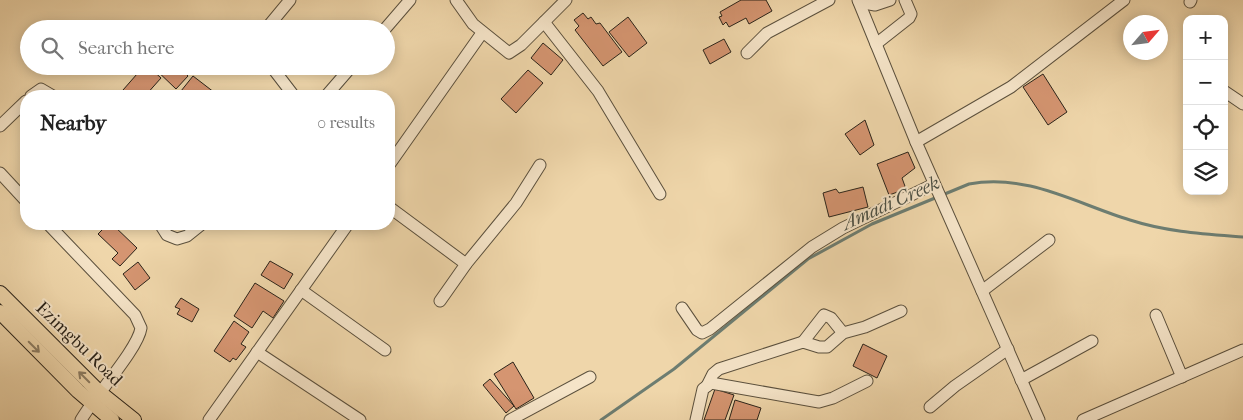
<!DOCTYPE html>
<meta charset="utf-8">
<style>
:root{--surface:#fff;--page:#f6f6f6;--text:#222;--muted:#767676;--line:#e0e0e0}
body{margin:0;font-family:"IM FELL French Canon",serif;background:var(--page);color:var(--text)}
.controls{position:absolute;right:15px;top:15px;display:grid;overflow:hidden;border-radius:10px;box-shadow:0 2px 12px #0003}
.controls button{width:45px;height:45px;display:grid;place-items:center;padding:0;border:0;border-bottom:1px solid var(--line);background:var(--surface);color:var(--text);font:25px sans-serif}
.compass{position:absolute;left:1123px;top:15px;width:45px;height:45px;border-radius:50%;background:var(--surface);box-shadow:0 2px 12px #0003;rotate:62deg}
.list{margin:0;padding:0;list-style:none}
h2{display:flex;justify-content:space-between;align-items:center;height:65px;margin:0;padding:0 20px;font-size:21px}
h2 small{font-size:16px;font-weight:400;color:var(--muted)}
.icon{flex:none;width:28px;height:28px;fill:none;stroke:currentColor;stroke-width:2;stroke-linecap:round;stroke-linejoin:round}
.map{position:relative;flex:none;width:1243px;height:420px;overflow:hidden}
.search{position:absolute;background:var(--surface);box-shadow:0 2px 12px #0003;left:20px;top:20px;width:375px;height:55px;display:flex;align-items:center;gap:12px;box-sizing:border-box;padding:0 18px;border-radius:28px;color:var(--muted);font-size:19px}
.panel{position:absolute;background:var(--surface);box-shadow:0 2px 12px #0003;left:20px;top:90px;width:375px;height:140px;border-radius:20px}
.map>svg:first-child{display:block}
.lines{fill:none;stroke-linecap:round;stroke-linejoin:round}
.stream{stroke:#6d7d71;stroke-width:3}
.building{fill:#d59571;stroke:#2a2319}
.minor-casing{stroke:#5b503d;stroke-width:13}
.major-casing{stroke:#2a2319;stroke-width:16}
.minor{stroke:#f5e4c8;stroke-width:11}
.major{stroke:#efd6aa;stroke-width:14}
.oneway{stroke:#8c7c62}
.labels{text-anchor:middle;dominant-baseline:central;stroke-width:4;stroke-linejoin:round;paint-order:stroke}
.street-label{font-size:18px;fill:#2a2319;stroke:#f5e4c8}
.water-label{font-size:19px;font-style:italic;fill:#4c5045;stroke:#f5e4c8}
</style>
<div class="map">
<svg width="1243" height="420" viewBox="0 0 1243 420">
<rect width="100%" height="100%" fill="#efd6aa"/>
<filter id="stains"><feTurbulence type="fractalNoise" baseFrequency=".004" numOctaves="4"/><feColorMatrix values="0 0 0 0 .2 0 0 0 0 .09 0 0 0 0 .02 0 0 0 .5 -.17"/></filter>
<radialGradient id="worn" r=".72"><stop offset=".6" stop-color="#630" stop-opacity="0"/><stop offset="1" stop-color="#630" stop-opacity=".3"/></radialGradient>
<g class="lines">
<path class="stream" d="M601 420 674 369 808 259 872 224 969 184C1027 173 1077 204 1130 220 1167 232 1205 234 1243 237"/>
</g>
<g class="building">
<path d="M741 0H766L772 11 749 24 746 18 729 27 726 22 723 25 719 17 722 16 720 12Z"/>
<path d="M583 13 588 19 591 17 596 24 600 23 622 52 603 66 575 30 579 26 574 20Z"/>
<path d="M628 17 647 43 629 57 609 32Z"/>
<path d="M724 39 731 52 710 64 703 50Z"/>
<path d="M543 43 563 60 551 75 531 58Z"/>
<path d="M144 66H148L161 78 145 96H131L123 90Z"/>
<path d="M152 66H178L188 76 176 89Z"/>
<path d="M528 70 543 83 516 113 501 99Z"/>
<path d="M1043 74 1067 112 1048 125 1023 87Z"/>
<path d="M193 76 219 96H188L181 91Z"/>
<path d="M865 120 874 145 860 155 845 134Z"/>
<path d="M908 152 915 168 902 178 906 189 889 195 877 164Z"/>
<path d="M863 187 868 207 829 217 823 193 836 189 839 193Z"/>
<path d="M108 224H112L137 248 120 266 112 259 118 253 98 234Z"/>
<path d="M270 261 293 274 284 289 261 275Z"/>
<path d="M138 262 150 278 135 290 123 274Z"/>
<path d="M255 283 284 301 273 318 263 311 252 328 234 316Z"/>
<path d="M181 298 199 309 192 322 177 314 180 309 175 307Z"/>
<path d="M234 321 249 332 241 344 246 347 236 360 233 358 230 362 214 351Z"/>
<path d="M863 344 887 356 877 378 853 366Z"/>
<path d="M513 362 534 398 516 409 494 374Z"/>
<path d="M490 379 514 406 506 413 483 385Z"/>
<path d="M715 389 734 395 725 420H704Z"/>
<path d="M735 400 761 408 757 420H729Z"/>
</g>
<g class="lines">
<defs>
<g id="minor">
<path d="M456 0 473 24 509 53 521 45 566 0"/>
<path d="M858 0 916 142 1039 420"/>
<path d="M859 2 875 5 890 0"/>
<path d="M1190 2 1191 0"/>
<path d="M544 22 598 91 660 194"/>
<path d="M266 29 290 0"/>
<path d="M385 29 410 0"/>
<path d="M876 44 909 18 911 14 905 0"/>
<path d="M747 53 767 33 829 0"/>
<path d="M271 66 294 96"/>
<path d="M1224 91 1243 104"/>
<path d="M31 96 41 89 53 96"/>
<path d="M326 96 352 66"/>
<path d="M0 126 26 101"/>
<path d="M916 142 1011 87 1124 0"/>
<path d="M389 165 482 33"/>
<path d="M0 173 26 201"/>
<path d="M389 207 466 264"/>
<path d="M48 224 135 315 141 328C138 349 94 397 81 420"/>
<path d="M160 224 167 235 177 239 187 236 202 224"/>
<path d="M301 290 385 350"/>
<path d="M982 291 1049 240"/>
<path d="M440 301 466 264 516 203 540 165"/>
<path d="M682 308 697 330 702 333 710 329 812 247 843 228 934 184"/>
<path d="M1156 315 1182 377"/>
<path d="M803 342 824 315 831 318 843 333"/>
<path d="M257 352 360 420"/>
<path d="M1021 380 1092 341"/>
<path d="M707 386 713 374 719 369 803 342 819 347H827L843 333 865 327 901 311"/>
<path d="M930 407 955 386 1008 349"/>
<path d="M209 420 348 224"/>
<path d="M510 420 590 377"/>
<path d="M696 420 703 389 711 383 819 402 833 398 867 381"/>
<path d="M1083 420 1243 350"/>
</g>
<g id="major">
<path d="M0 293 99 392 134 420"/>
<path d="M0 312 78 391 112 420"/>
</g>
</defs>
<use href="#minor" class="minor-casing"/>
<use href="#major" class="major-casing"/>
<use href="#minor" class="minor"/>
<use href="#major" class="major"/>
</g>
<defs><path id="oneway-shaft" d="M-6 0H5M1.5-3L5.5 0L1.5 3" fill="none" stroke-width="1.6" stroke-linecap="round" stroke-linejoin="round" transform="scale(1.25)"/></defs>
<g class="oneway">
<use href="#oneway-shaft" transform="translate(34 347) rotate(45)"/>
<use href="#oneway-shaft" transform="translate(84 377) rotate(-135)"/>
</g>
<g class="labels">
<g class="street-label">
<text transform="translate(79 344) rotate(44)">Ezimgbu Road</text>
</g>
<g class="water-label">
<text transform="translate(891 203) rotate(-24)">Amadi Creek</text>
</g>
</g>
<rect width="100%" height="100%" filter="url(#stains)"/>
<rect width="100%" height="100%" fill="url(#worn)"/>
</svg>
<div class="controls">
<button>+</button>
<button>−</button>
<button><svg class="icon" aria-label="locate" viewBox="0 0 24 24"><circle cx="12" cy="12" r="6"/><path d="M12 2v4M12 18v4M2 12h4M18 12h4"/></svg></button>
<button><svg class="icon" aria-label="layers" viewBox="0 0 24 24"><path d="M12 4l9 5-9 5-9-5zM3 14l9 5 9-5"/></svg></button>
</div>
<svg class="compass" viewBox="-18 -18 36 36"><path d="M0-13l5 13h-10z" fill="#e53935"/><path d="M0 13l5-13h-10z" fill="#767676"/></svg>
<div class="search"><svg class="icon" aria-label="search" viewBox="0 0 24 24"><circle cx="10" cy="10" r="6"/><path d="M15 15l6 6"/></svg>Search here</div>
<section class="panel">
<h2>Nearby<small>0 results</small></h2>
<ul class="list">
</ul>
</section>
</div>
